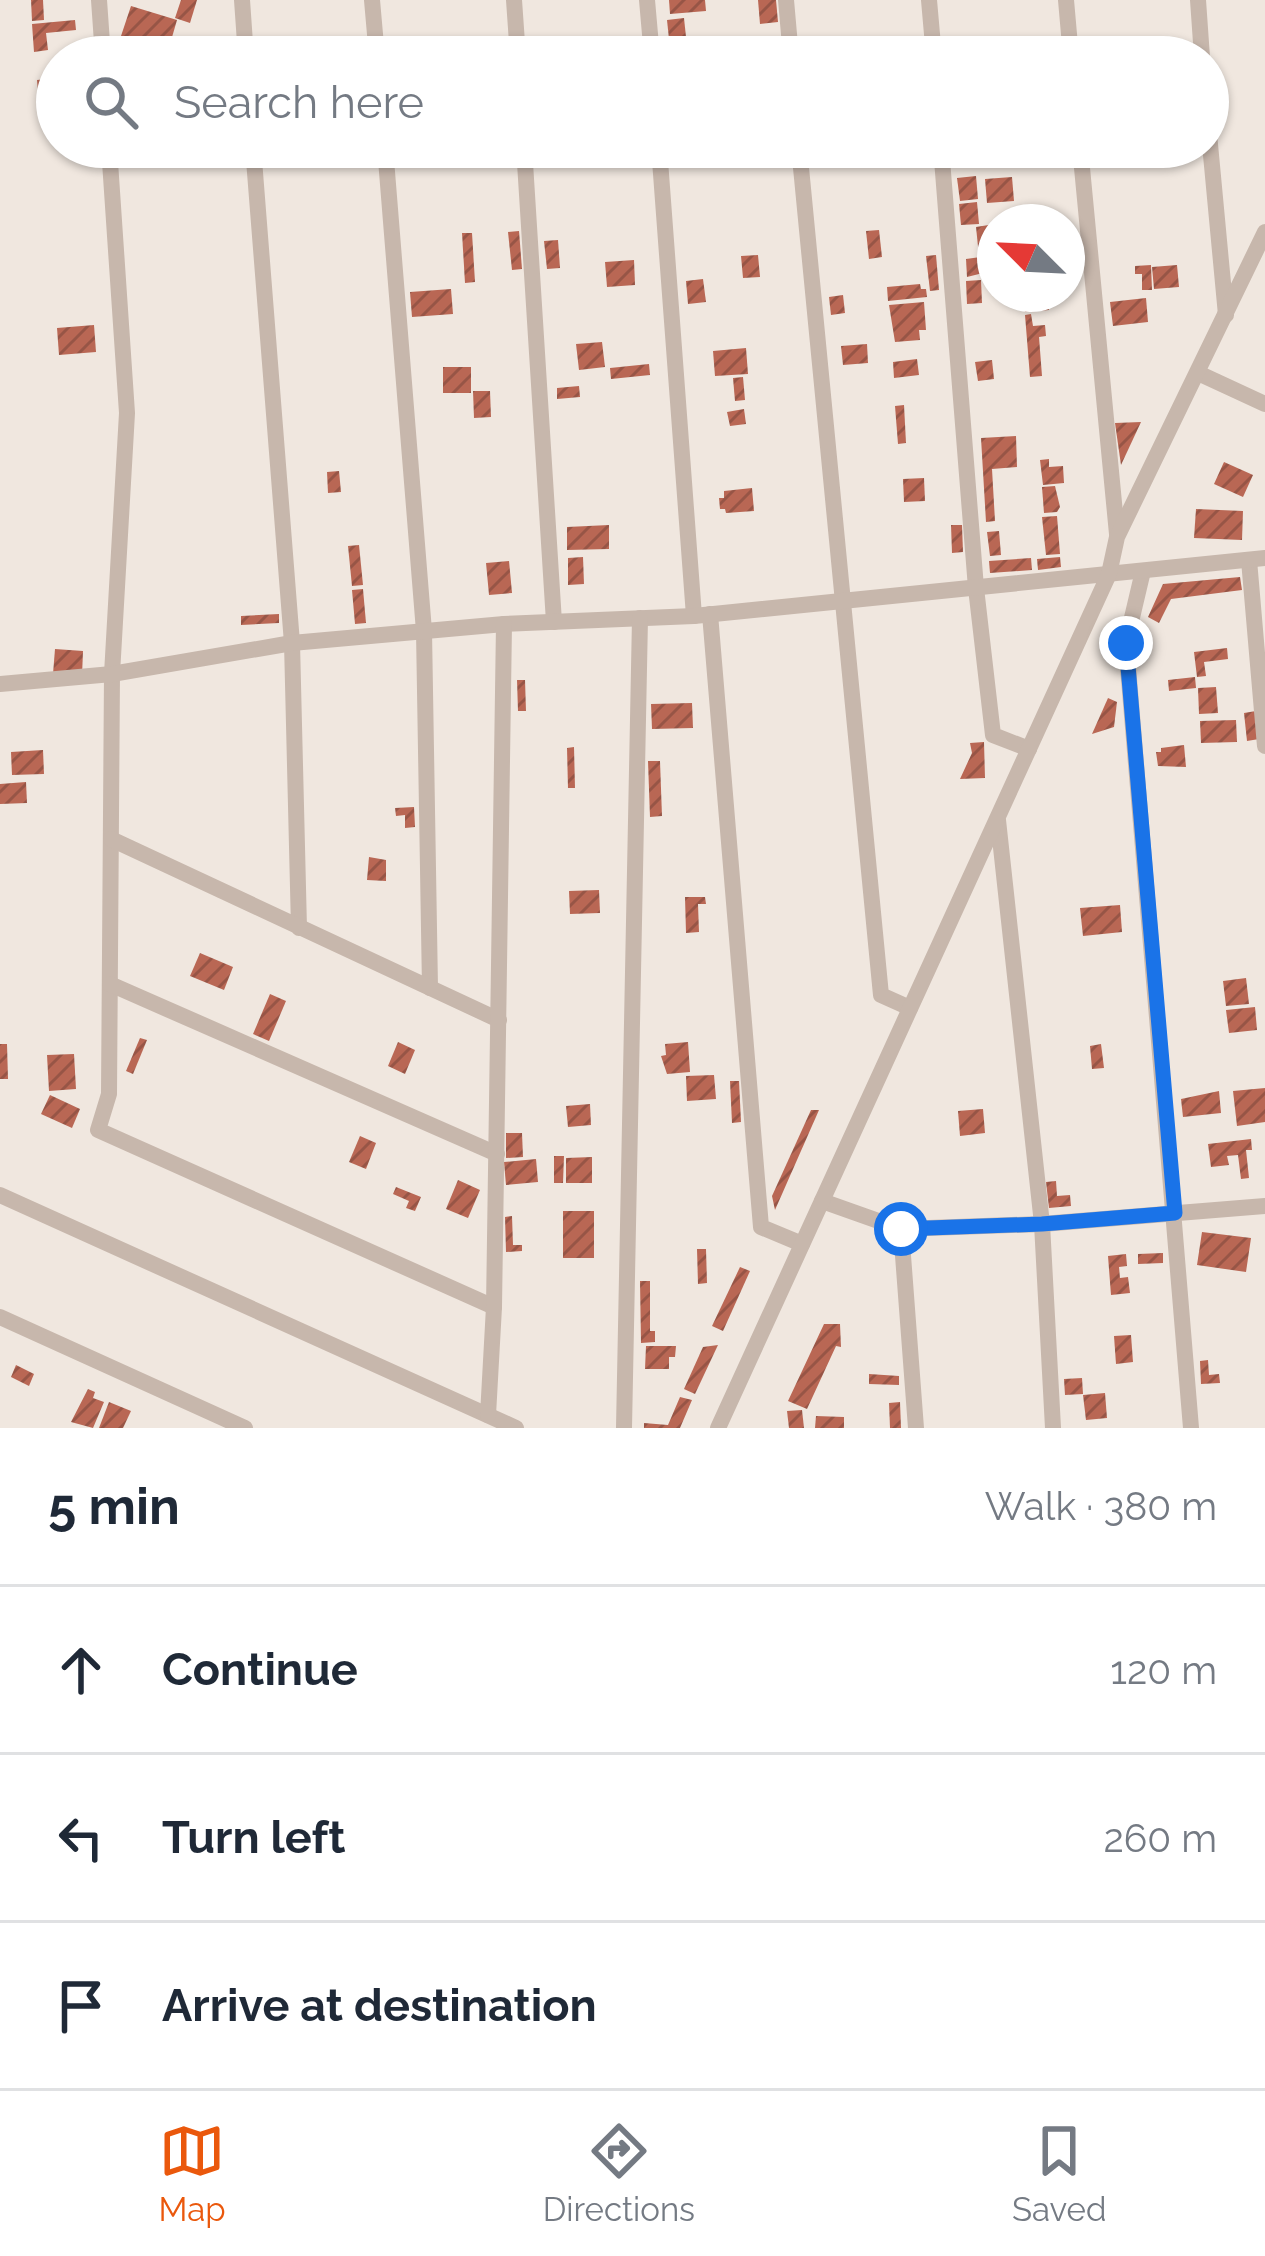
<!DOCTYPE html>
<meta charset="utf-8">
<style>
:root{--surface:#fff;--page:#f2f2f3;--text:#1f2937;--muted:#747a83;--line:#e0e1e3;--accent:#ea580c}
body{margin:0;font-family:Raleway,sans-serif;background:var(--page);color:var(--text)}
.compass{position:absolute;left:977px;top:204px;width:108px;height:108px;border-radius:50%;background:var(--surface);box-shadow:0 3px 9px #0004;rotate:294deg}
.stop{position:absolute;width:36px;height:36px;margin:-27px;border:9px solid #1a73e8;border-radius:50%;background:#fff}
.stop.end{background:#1a73e8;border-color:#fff;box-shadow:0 3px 12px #0008}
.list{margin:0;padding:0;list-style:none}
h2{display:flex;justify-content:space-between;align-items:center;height:156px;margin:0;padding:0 48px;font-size:51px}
h2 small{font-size:39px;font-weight:400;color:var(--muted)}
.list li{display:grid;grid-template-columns:78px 1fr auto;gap:36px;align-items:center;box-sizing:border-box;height:168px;padding:0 48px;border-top:3px solid var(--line)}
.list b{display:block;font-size:45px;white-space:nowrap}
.list em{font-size:39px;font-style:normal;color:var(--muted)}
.icon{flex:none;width:66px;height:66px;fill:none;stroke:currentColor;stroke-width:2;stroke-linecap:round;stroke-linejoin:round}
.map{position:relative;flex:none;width:1265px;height:1428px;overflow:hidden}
.search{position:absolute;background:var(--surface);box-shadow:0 3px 9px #0004;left:36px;right:36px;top:36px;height:132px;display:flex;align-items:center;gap:30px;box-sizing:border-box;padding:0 42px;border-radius:66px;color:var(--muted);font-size:45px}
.sheet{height:660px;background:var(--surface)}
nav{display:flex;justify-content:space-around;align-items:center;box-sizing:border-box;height:168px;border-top:3px solid var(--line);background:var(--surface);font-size:33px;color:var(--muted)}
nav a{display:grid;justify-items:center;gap:6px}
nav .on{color:var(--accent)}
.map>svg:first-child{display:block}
.building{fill:url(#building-hatch)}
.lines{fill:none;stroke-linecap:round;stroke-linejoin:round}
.street{stroke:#c7b7ac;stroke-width:16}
.route{stroke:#1a73e8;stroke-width:15}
</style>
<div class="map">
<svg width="1265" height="1428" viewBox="0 0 1265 1428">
<defs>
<pattern id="building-hatch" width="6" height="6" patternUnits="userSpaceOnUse" patternTransform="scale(3)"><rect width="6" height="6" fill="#b96754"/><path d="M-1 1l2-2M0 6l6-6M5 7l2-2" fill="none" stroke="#975546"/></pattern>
</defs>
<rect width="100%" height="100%" fill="#f0e7df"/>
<g class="building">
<path d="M31 0H43L44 20 32 21Z"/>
<path d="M181 0H197L190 23 175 18Z"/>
<path d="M669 0H705L706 11 670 14Z"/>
<path d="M758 0H776L778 22 760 24Z"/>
<path d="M131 6 177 20 168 51 121 36Z"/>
<path d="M684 18 686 37 669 39 667 20Z"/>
<path d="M75 20 76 30 46 33 48 50 34 52 32 24Z"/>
<path d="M57 78V89H54L57 116 40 117 37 80Z"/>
<path d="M976 176 978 199 960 201 957 178Z"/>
<path d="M1012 177 1014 201 987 203 985 179Z"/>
<path d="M977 202 979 224 961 225 959 204Z"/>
<path d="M995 224V254L979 256 976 227Z"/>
<path d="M879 230 882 257 869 259 866 231Z"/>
<path d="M519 231 522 269 512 270 508 232Z"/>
<path d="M462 233H472L475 282 465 283Z"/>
<path d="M558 240 560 268 547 269 544 241Z"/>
<path d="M758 255 760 277 743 278 741 256Z"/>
<path d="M936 255 939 290 930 291 926 256Z"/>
<path d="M995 255V270L967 277 966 259Z"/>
<path d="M634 260 635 285 607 287 605 262Z"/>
<path d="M1151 265 1152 290H1142V274H1135V266Z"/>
<path d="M1177 265 1179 287 1154 289 1152 267Z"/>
<path d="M703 279 706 302 688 304 686 281Z"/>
<path d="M981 280 982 303 967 304 966 281Z"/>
<path d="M920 284 921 289H926L927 297 888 301 887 287Z"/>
<path d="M451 289 453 314 412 317 410 292Z"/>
<path d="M1023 294H1048L1049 310 1025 312Z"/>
<path d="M843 295 845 313 831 315 829 297Z"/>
<path d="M1146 298 1148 322 1113 326 1110 302Z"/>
<path d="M924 302 926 330H919L920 340 895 342 889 305Z"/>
<path d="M1031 314 1033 326 1045 325 1046 336 1039 337 1042 376 1030 377 1025 315Z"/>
<path d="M94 325 96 352 59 355 57 328Z"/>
<path d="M602 342 605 367 579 370 576 344Z"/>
<path d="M867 344 868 363 843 365 841 346Z"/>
<path d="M746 348 748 374 715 376 713 351Z"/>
<path d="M917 359 919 375 894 378 893 362Z"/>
<path d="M992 360 994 379 978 381 975 362Z"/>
<path d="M649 364 650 375 611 379 610 368Z"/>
<rect x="443" y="367" width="28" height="26"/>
<path d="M743 377 745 400 735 401 733 378Z"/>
<path d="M579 386 580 397 557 399V388Z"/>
<path d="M473 391H490L491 417 474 418Z"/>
<path d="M904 405 906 443 898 444 895 406Z"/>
<path d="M744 409 746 424 730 426 727 412Z"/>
<path d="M1141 422 1121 465 1115 423Z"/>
<path d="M1016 436 1017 467 992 469 995 521 986 522 981 438Z"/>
<path d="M1049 459V467L1063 466 1064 483 1043 485 1040 460Z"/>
<path d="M1224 462 1253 475 1243 497 1214 484Z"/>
<path d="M339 471 341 492 328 493 327 472Z"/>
<path d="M924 478 925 501 904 502 903 479Z"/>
<path d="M1055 486 1060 507 1057 512 1044 513 1042 487Z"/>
<path d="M752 488 754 511 726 513 725 509H720L719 498H724V491Z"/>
<path d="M1196 509 1243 511 1242 540 1194 538Z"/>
<path d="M1057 516 1060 554 1046 555 1042 517Z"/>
<path d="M609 525V549L567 550V527Z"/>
<path d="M951 525H962L963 552 952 553Z"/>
<path d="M999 531 1001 555 990 556 987 532Z"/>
<path d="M359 545 363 585 352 586 348 546Z"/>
<path d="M583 557 584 584 568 585V558Z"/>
<path d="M1060 557 1061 567 1038 570 1037 559Z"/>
<path d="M1031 558 1032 570 990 573 989 561Z"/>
<path d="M509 561 512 593 489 595 486 563Z"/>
<path d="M1240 577 1242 590 1171 599 1159 623 1148 617 1163 584Z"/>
<path d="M363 589 366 623 355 624 352 590Z"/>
<path d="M279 614V623L241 625V616Z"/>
<path d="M1227 648 1228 659 1204 662 1206 676 1197 677 1194 652Z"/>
<path d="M55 649 83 651 82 676 53 674Z"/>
<path d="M1195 677 1196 688 1169 691 1168 680Z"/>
<path d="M517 680H525L526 711H518Z"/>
<path d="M1216 687 1218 713 1199 714 1198 688Z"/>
<path d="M1108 698 1117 702 1114 727 1092 734Z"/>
<path d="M692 703 693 728 652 729 651 704Z"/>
<path d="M1256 711 1259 739 1247 741 1244 713Z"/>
<path d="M1236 720 1237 742 1201 743 1200 721Z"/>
<path d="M984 742 985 778 960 779 972 753 970 743Z"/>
<path d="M1184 745 1186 767 1158 766 1156 752H1161V748Z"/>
<path d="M574 747 575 788H568L567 748Z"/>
<path d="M43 750 44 774 12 775 11 752Z"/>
<path d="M648 761H660L662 816 650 817Z"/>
<path d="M26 782 27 803 0 804V784Z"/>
<path d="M414 807 415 827 405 828V815L396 816 395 808Z"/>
<path d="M369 857 386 860V881L367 880Z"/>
<path d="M599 890 600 913 570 914 569 891Z"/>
<path d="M685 897H705L706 904H698L699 932 686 933Z"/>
<path d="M1120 905 1122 932 1083 936 1080 908Z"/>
<path d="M200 953 233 967 224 990 190 976Z"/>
<path d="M1246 978 1249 1004 1226 1006 1223 981Z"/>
<path d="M270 994 286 1001 269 1041 253 1034Z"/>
<path d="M1255 1007 1257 1030 1229 1033 1226 1010Z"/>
<path d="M140 1038 147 1040 133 1074 126 1071Z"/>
<path d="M398 1042 415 1050 405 1074 388 1066Z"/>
<path d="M688 1042 690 1072 667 1074 661 1056 666 1055 665 1044Z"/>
<path d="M0 1044H7L8 1079H0Z"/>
<path d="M1101 1044 1104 1068 1092 1069 1090 1046Z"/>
<path d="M74 1054 76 1089 49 1091 47 1055Z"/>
<path d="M714 1075 716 1099 687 1101 686 1076Z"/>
<path d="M730 1081H739L741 1122 732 1123Z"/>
<path d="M1265 1088V1122L1237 1126 1233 1091Z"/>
<path d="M1219 1091 1221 1113 1183 1117 1181 1099Z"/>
<path d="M50 1095 80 1109 72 1128 41 1114Z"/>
<path d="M590 1104 591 1125 568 1127 566 1106Z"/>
<path d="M983 1109 985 1133 960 1136 958 1111Z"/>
<path d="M811 1110H819L775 1210 772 1196Z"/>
<path d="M506 1133H522L523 1157 506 1158Z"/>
<path d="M360 1136 376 1143 366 1169 349 1162Z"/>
<path d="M1251 1139 1252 1150H1246L1249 1178 1241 1179 1238 1155 1227 1156 1229 1165 1211 1167 1208 1144Z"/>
<path d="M554 1156H564L563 1183H554Z"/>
<path d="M592 1157V1183H566V1158Z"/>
<path d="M536 1159 538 1182 506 1185 504 1162Z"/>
<path d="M458 1180 480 1190 468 1218 446 1209Z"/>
<path d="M1056 1181 1057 1196 1070 1195 1071 1206 1049 1208 1046 1182Z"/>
<path d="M396 1187 421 1197 415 1211 406 1208 409 1201 393 1194Z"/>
<rect x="563" y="1211" width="31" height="47"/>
<path d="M512 1216 513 1245H522V1251L506 1252 505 1217Z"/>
<path d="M1202 1232 1251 1238 1246 1272 1197 1265Z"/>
<path d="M697 1249H706L707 1283 698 1284Z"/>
<path d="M1163 1253V1263L1138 1264V1254Z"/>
<path d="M1126 1254 1127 1266 1119 1267 1120 1278 1128 1277 1130 1293 1111 1295 1108 1256Z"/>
<path d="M740 1267 750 1271 723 1331 712 1326Z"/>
<path d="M640 1281H650V1331H655V1342L641 1343Z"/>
<path d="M824 1324H840L841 1347 836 1346 807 1409 788 1401Z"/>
<path d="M1131 1335 1133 1362 1116 1364 1114 1336Z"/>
<path d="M718 1345 695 1394 684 1389 703 1347Z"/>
<path d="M646 1346H676L675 1357H669V1369H645Z"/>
<path d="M1208 1360 1209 1375 1219 1374 1220 1383 1201 1384 1200 1361Z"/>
<path d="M16 1365 34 1374 29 1386 11 1377Z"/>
<path d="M869 1374 899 1376V1385L869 1384Z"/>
<path d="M1082 1378 1083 1394 1065 1395 1064 1379Z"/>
<path d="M88 1389 95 1392 93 1398 104 1402 93 1428 71 1422Z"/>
<path d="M1105 1393 1107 1418 1086 1420 1083 1395Z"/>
<path d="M680 1397 692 1400 680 1428H644V1423L668 1425Z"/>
<path d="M109 1402 131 1411 123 1428H99Z"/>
<path d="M900 1402 901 1428H890L889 1403Z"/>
<path d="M802 1410 804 1428H789L787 1411Z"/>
<path d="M816 1416 844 1417V1428H815Z"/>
</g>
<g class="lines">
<g class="street">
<path d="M99 0 103 57"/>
<path d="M242 0 246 57"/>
<path d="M372 0 377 57"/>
<path d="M514 0 518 57"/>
<path d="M647 0 652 57"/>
<path d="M786 0 791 57"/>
<path d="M929 0 934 57"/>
<path d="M1066 0 1071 57"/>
<path d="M1198 0 1202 57"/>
<path d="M1208 123 1226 315"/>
<path d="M109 147 127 413 112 674 109 1094 98 1130 494 1307"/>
<path d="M253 147 292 643 299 928"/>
<path d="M385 147 424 631 430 988"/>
<path d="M524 147 554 622"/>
<path d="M659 147 694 616"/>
<path d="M799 147 881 995 910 1008"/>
<path d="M941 147 976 588 993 735 1029 749"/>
<path d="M1080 147 1117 534"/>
<path d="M1198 373 1265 404"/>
<path d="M1249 560 1265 746"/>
<path d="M1143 571 1126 643 1191 1428"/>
<path d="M710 614 761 1227 802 1244"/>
<path d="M0 684 112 674 292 643 504 624 694 616 1265 558"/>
<path d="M998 820 1042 1224 1053 1428"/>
<path d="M111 839 499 1020"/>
<path d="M110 984 497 1154"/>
<path d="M0 1195 516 1428"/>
<path d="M822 1201 901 1229 1042 1224 1265 1206"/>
<path d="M901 1229 916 1428"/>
<path d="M0 1317 245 1428"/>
<path d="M488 1415 494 1307 504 624"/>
<path d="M624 1428 640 618"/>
<path d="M718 1428 1109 574 1117 537 1265 232"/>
</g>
</g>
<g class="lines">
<path class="route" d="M901 1229 1042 1224 1175 1213 1126 643"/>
</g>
</svg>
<svg class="compass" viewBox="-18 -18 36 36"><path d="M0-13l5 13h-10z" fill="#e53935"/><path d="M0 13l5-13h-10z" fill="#747a83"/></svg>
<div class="stop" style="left:901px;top:1229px"></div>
<div class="stop end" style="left:1126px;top:643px"></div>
<div class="search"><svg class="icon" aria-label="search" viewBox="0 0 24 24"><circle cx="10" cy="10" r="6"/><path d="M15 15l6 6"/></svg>Search here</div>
</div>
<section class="sheet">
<h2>5 min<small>Walk · 380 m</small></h2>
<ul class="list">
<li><svg class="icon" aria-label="ahead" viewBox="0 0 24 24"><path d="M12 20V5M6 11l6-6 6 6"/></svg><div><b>Continue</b></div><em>120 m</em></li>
<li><svg class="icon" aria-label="left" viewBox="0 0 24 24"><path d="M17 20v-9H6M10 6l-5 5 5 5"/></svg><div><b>Turn left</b></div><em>260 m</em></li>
<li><svg class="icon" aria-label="arrive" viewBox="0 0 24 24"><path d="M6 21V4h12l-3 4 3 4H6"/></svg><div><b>Arrive at destination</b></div></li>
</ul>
</section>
<nav>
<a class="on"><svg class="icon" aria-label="map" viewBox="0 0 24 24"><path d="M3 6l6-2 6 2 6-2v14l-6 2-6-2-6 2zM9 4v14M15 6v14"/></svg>Map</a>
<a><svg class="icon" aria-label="directions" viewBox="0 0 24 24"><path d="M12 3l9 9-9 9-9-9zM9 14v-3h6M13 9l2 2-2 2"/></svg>Directions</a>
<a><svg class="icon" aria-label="saved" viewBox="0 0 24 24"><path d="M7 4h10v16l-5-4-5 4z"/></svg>Saved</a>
</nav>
